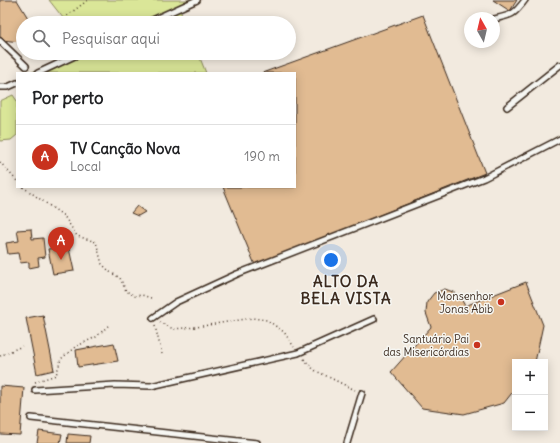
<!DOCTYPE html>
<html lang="pt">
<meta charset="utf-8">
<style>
:root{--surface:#fff;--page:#f6f6f6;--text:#202124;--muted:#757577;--line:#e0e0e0;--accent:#c8321e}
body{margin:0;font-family:Delius,sans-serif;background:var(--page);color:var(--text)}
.controls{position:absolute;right:12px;bottom:12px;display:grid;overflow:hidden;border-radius:0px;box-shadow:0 2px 10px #0003}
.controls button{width:36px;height:36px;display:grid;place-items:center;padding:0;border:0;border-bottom:1px solid var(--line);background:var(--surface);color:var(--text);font:20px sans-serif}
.compass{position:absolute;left:464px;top:12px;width:36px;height:36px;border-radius:50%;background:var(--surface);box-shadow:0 2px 10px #0003;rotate:352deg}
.you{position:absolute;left:331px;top:260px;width:14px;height:14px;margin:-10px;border:3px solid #fff;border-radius:50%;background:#1a73e8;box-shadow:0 0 0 6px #1a73e833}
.badge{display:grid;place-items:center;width:26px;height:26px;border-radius:50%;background:var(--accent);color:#fff;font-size:13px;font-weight:700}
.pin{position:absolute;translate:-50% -33px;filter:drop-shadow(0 1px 2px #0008)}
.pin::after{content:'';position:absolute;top:21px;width:14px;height:12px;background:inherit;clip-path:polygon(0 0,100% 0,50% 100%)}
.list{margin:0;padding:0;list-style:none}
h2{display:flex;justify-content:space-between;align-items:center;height:52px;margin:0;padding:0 16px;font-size:17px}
h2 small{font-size:13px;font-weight:400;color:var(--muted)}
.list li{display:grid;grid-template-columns:26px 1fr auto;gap:12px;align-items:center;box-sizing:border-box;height:64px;padding:0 16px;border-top:1px solid var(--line)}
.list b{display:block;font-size:15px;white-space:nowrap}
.list p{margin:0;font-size:13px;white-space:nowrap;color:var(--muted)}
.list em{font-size:13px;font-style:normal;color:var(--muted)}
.icon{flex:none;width:22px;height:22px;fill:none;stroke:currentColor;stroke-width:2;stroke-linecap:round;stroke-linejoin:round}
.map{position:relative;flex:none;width:560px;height:443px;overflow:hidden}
.search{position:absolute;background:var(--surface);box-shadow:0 2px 10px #0003;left:16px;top:16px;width:280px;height:44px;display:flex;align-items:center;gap:10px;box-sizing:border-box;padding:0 14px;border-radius:22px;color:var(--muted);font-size:15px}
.panel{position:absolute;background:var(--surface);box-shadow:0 2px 10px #0003;left:16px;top:72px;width:280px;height:116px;border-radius:0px}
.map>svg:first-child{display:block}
.green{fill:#dae698;stroke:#8a885b}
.building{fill:#e1bb92;stroke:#3b2a1e}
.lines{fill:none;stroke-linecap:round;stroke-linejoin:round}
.service-casing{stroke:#3b2a1e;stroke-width:8}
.path{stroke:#3b2a1e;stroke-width:1.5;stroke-dasharray:1 3;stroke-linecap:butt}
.service{stroke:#f6f6f2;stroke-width:5}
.poi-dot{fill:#c8321e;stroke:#f6f6f2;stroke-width:1.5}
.labels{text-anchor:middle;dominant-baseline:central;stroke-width:3;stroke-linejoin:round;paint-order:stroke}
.poi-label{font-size:11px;fill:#3b2a1e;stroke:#f6f6f2;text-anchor:end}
.district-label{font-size:15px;font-weight:bold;letter-spacing:1px;fill:#3b2a1e;stroke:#f6f6f2}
</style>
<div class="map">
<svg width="560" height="443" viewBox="0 0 560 443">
<rect width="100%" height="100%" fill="#f2eadf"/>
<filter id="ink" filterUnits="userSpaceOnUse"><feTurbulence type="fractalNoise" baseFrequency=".025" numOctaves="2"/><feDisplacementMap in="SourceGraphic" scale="8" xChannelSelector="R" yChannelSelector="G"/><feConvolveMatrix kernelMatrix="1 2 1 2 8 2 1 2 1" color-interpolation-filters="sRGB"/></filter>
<g filter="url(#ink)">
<g class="green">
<path d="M49 0H197L179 8 185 23H67Z"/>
<path d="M78 53H198L206 73H30Z"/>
<path d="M13 95 17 101V135L11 140 0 141V101Z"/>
</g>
<g class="building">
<path d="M0 0H17L31 23H23V41L21 42 1 40 0 39Z"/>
<path d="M493 0H517L510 11Z"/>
<path d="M423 15 485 173 255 265 223 187H295V73H262Z"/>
<path d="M137 206 145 212 138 216 131 213Z"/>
<path d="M31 229 32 239 43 238 45 257 38 258 39 266 29 268V262L20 263 18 253 8 254 6 243 19 241 17 230Z"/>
<path d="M67 239 74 271 53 274 48 249 56 248 55 241Z"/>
<path d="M526 282 543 325 535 362H515V389L504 403 464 414 422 408 391 372 431 327 426 313 427 302 434 293 445 289 453 292 460 297 465 306Z"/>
<path d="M43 315 54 370 37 374 26 318Z"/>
<path d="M114 343 118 361 78 367 76 350Z"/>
<path d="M0 386 24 388 20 435 0 434Z"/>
<path d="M39 431 62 434 60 443H37Z"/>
<path d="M68 434 90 436 89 443H67Z"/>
</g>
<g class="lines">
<defs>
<g id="service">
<path d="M494 19C512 15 514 15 525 0"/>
<path d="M146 23 197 0"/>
<path d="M0 41 26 66"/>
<path d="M38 73 81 53"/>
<path d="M0 87H8L17 83"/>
<path d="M507 107 560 65"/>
<path d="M153 318 176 302 237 274 484 178 560 139"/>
<path d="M35 390 115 385 151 386 298 353 374 319"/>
<path d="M31 418 257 443"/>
<path d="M347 443 362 393"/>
</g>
</defs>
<use href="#service" class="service-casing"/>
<g class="path">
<path d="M64 18 88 0"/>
<path d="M0 162 17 181"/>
<path d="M23 187 64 216 77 236 96 242 102 264 110 272 120 278 126 291 135 296 142 295 151 298"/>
<path d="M160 322 173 329 196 327 252 318 267 320 284 332 294 347"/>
<path d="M155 326 162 354"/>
<path d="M0 356 22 346"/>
<path d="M304 359 314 370 355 390"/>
<path d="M35 382 56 375 61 359 75 347 96 337 109 325"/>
</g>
<use href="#service" class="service"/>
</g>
</g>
<g class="poi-dot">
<circle cx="501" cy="302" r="4"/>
<circle cx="477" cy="345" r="4"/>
</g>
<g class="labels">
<g class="poi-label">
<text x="493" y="296">Monsenhor<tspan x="493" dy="13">Jonas Abib</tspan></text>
<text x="469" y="339">Santuário Pai<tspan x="469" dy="13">das Misericórdias</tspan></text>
</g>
<g class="district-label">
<text x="346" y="281">ALTO DA<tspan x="346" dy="17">BELA VISTA</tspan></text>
</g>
</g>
</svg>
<div class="controls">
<button>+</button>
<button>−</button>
</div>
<svg class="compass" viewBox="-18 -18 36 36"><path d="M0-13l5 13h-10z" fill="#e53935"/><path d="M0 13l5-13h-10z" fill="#757577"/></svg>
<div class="you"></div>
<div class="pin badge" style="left:61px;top:260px">A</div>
<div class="search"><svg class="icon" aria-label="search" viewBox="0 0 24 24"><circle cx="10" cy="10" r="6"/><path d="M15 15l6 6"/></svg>Pesquisar aqui</div>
<section class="panel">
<h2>Por perto<small></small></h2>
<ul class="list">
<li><span class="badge">A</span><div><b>TV Canção Nova</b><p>Local</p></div><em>190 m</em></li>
</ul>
</section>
</div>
